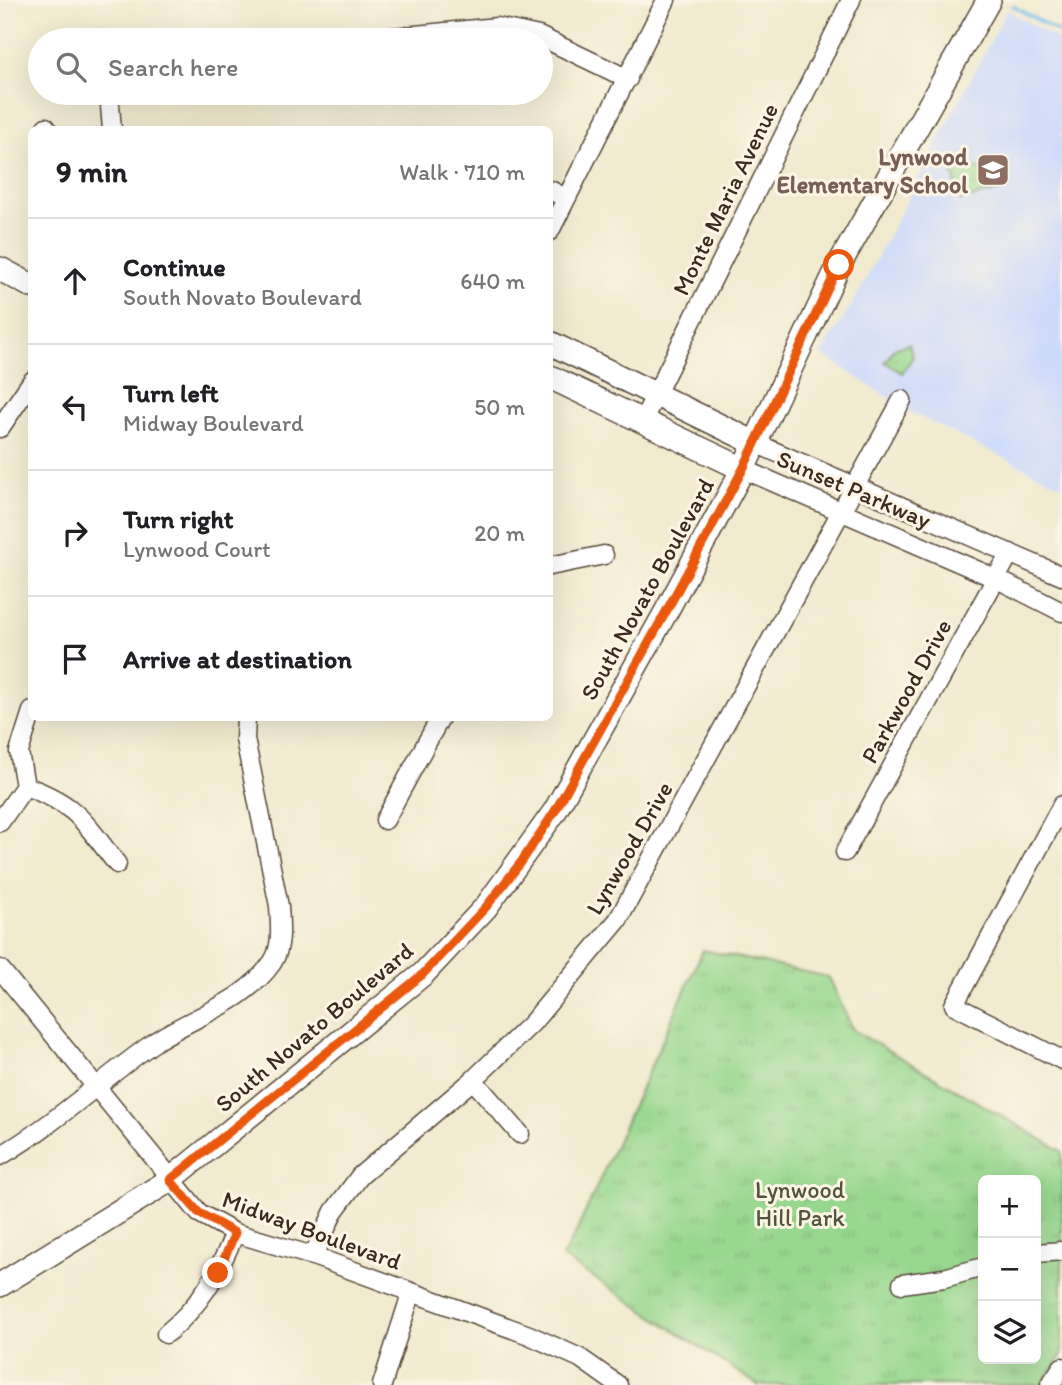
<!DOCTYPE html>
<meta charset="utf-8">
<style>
:root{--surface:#fff;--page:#f2f2f2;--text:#202124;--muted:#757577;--line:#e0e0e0}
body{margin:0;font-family:Itim,sans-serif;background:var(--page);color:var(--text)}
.controls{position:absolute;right:21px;bottom:21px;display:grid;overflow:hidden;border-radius:10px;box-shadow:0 7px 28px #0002}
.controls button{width:63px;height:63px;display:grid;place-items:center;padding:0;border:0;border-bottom:2px solid var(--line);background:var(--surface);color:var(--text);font:35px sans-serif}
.stop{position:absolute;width:21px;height:21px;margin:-16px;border:5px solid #ea580c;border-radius:50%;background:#fff}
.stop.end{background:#ea580c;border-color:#fff;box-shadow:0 2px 7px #0008}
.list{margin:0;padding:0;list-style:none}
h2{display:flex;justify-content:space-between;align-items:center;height:91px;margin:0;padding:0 28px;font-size:30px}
h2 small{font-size:23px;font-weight:400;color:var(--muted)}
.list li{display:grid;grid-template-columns:46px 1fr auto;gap:21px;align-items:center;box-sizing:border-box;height:126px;padding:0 28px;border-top:2px solid var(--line)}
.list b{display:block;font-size:26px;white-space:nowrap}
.list p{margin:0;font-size:23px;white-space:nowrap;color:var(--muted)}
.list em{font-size:23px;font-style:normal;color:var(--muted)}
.icon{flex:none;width:38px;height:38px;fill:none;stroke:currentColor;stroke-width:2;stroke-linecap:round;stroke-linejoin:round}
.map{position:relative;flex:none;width:1062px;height:1385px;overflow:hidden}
.search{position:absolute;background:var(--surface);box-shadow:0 7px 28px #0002;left:28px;top:28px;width:525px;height:77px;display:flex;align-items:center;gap:18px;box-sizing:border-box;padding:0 24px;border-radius:38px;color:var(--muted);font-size:26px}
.panel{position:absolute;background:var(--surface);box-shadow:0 7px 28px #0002;left:28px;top:126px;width:525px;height:595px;border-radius:10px}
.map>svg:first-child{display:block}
.built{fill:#cedafa}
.park{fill:url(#park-tufts);stroke:#698056;stroke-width:2;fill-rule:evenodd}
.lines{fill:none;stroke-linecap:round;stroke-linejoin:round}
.stream{stroke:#71beeb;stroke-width:3.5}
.minor-casing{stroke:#564739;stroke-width:21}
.major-casing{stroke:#564739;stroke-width:26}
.minor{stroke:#fff;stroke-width:18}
.major{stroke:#fff;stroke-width:23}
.route{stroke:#ea580c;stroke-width:9}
.labels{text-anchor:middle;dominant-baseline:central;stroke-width:6;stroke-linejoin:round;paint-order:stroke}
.education-label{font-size:24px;font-weight:bold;fill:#785e54;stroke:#fcf5e5;text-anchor:end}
.street-label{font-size:24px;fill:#3b2a1e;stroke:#fcf5e5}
.park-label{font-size:24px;fill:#52553a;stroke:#fcf5e5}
</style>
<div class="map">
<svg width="1062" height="1385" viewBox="0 0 1062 1385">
<defs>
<pattern id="park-tufts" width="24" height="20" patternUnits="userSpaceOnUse" patternTransform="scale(1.75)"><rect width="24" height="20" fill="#97d78e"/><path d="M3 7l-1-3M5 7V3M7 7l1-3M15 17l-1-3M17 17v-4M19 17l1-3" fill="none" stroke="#83b97a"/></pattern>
</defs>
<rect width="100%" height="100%" fill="#fcf5e5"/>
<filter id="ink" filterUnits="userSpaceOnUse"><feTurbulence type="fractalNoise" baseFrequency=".0143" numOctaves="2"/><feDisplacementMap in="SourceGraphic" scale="14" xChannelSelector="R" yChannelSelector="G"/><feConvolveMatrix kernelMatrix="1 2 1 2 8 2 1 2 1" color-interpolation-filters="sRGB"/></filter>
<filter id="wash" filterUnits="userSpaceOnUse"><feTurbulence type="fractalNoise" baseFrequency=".00686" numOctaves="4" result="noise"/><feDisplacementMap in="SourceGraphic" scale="28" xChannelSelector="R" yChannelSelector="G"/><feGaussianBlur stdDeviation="1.57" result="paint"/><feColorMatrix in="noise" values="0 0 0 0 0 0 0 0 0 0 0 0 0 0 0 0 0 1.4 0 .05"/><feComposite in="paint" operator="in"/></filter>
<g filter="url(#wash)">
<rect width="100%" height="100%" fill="#f1eacf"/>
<path class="built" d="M1007 10 1062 42V486L910 412 821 354 856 298Z"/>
<g class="park">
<path d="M971 166 999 176 1002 190 960 201 952 170Z"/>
<path d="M909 344 913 357 902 373 885 362 894 349Z"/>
<path d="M703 950 829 977 853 1030 1062 1151V1355L1041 1385H758L562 1257 575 1235ZM983 1180H1036V1359H983Z"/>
</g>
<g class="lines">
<path class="stream" d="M1013 6 1062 34"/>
</g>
</g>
<g filter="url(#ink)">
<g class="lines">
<defs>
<g id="minor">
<path d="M363 40 497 27 539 36 628 79"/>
<path d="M109 93 112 130"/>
<path d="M46 127 48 130"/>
<path d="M550 190 566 198"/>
<path d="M550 231 666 0"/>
<path d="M643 420 851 0"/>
<path d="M0 428 32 381"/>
<path d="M755 443 1062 576"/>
<path d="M743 469 997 579 1062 612"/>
<path d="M550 566 604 555"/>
<path d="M25 786C78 805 84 822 117 864"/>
<path d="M1062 805 954 1005 1062 1060"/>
<path d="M385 820 440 718"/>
<path d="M0 822 25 786 19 752 32 711"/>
<path d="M845 852 1010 553"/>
<path d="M0 969 199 1213 235 1233 313 1256 529 1335 580 1358 618 1385"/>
<path d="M473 1080 520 1134"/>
<path d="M0 1156C57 1123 103 1078 156 1041 194 1016 244 1003 272 963 283 947 280 924 279 906L245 739 246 718"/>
<path d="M1036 1253 1062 1251"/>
<path d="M313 1256 334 1211 360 1176 473 1080 532 1023 618 920 902 400"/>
<path d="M902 1284 944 1278 983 1267"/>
<path d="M166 1334C200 1306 218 1274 235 1233"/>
<path d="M382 1385 411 1294"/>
<path d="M1050 1385 1062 1367"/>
</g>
<g id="major">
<path d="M0 269 32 286"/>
<path d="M550 343 755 443"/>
<path d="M550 377 743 469"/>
<path d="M0 1285 170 1180 423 974 486 907 555 811 667 610 743 469 839 265 989 0"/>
</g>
</defs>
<use href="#minor" class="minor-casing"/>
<use href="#major" class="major-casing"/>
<use href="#minor" class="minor"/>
<use href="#major" class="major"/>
</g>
</g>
<g class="lines" filter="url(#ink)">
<path class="route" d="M218 1273 235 1233 199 1213 170 1180 423 974 486 907 522 861 555 811 667 610 743 469 839 265"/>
</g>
<defs>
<symbol id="school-square" viewBox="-11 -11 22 22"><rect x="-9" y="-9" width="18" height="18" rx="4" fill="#8d6e63" stroke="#fcf5e5"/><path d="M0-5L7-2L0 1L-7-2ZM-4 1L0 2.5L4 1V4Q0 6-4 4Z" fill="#fff"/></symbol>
</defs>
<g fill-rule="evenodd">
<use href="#school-square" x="974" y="151" width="38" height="38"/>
</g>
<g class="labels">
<g class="education-label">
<text x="968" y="156">Lynwood<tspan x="968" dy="28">Elementary School</tspan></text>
</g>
<g class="street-label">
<text transform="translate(725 199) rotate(-64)">Monte Maria Avenue</text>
<text transform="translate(854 489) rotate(23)">Sunset Parkway</text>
<text transform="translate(647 589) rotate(-61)">South Novato Boulevard</text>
<text transform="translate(906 691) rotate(-61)">Parkwood Drive</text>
<text transform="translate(629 848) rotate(-60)">Lynwood Drive</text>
<text transform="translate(314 1027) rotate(-40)">South Novato Boulevard</text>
<text transform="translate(312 1230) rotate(20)">Midway Boulevard</text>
</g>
<g class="park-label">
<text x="800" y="1189">Lynwood<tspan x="800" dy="28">Hill Park</tspan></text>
</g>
</g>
</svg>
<div class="controls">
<button>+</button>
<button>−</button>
<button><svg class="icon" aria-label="layers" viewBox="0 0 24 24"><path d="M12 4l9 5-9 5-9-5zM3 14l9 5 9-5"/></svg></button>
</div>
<div class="stop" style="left:839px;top:265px"></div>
<div class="stop end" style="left:218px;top:1273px"></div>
<div class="search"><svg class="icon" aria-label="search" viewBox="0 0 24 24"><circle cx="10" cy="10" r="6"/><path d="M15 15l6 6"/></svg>Search here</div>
<section class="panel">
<h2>9 min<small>Walk · 710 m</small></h2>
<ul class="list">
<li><svg class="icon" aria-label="ahead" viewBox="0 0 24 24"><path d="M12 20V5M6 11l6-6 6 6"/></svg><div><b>Continue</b><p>South Novato Boulevard</p></div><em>640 m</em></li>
<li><svg class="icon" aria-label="left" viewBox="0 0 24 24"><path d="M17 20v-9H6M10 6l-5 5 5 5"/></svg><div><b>Turn left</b><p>Midway Boulevard</p></div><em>50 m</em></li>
<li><svg class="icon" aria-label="right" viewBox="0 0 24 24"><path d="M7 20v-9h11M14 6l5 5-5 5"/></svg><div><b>Turn right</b><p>Lynwood Court</p></div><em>20 m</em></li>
<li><svg class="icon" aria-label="arrive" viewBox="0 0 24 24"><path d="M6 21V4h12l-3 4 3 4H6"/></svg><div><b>Arrive at destination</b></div></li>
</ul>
</section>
</div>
